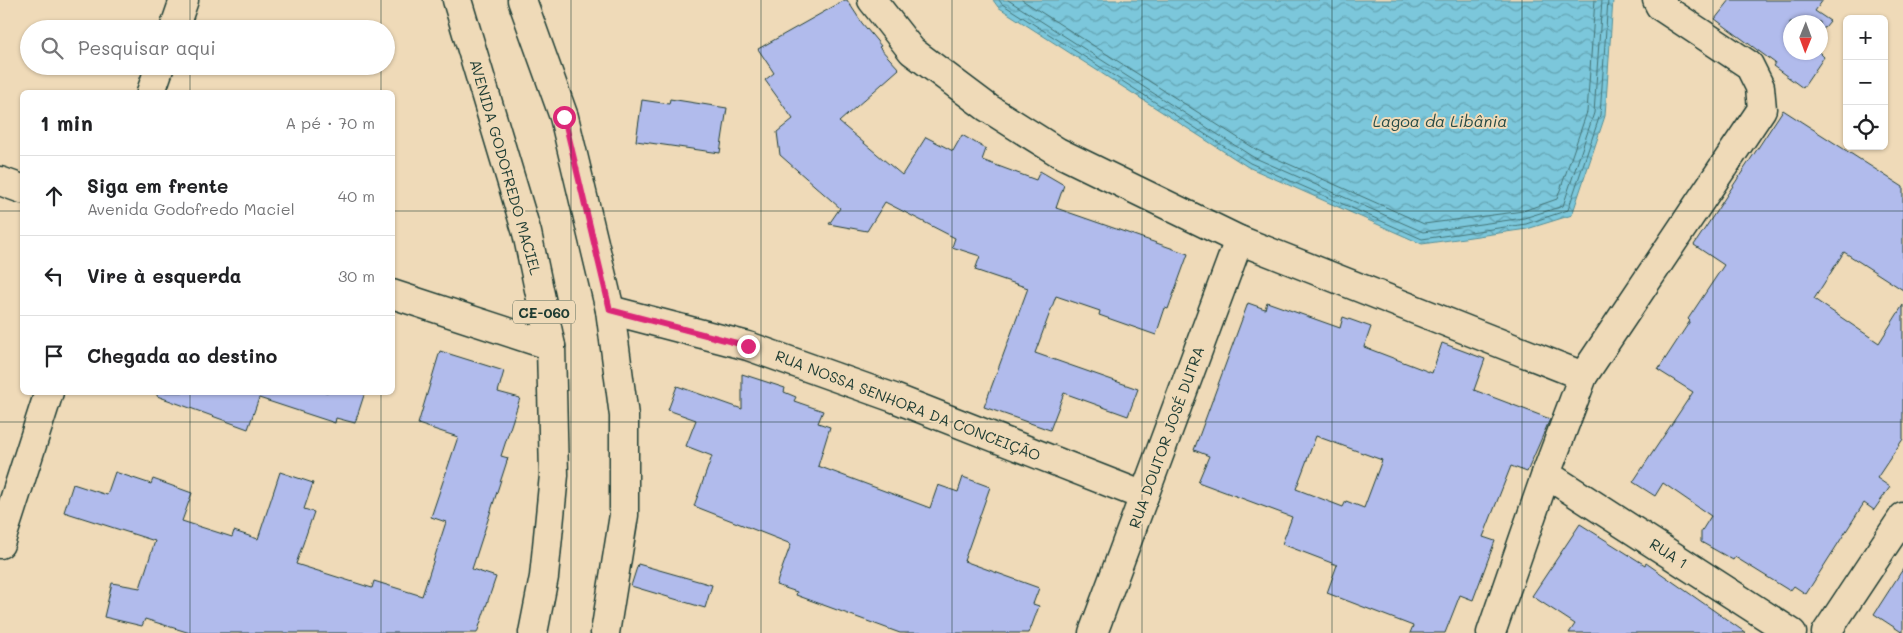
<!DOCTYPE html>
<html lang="pt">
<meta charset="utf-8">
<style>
:root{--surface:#fff;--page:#f2f2f2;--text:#202124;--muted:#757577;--line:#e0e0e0}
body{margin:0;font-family:Mali,sans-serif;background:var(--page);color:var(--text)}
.controls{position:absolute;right:15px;top:15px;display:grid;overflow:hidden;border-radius:8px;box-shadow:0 1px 4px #0004}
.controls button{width:45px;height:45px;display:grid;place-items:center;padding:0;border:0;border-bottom:1px solid var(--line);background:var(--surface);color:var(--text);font:25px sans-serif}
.compass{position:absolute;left:1783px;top:15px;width:45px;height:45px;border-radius:50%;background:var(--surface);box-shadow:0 1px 4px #0004;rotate:181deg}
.stop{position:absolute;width:15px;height:15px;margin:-11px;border:4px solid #db2777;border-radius:50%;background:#fff}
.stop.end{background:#db2777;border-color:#fff;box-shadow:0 1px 5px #0008}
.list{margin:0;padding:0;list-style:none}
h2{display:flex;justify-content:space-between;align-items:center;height:65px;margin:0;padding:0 20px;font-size:21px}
h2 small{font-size:16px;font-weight:400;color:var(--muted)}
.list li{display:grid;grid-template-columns:32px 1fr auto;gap:15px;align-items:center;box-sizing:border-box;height:80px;padding:0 20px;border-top:1px solid var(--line)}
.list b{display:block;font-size:19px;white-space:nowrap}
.list p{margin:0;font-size:16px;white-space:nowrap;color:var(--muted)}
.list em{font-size:16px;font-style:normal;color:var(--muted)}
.icon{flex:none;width:28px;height:28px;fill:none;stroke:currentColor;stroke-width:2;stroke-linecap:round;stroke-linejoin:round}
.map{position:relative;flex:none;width:1903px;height:633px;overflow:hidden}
.search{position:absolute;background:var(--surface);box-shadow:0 1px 4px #0004;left:20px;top:20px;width:375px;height:55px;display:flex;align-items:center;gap:12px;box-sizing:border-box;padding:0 18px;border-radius:28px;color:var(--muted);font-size:19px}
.panel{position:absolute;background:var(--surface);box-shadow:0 1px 4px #0004;left:20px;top:90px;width:375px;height:305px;border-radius:8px}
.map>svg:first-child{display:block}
.water{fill:url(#water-waves);stroke:#569098}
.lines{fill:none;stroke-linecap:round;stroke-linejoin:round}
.shore{stroke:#447477;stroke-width:1}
.building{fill:#b1bbec;stroke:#1f3d34;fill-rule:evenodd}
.street-casing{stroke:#1f3d34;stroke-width:31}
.primary-casing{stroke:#1f3d34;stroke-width:31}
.street{stroke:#efdab8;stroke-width:28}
.primary{stroke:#efdab8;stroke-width:28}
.route{stroke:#db2777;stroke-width:6}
.grid{fill:none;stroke:#1f3d34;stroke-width:1;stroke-opacity:0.55}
.labels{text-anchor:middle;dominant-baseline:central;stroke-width:4;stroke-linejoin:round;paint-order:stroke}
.shield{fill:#efdab8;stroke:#5d6c5c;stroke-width:1}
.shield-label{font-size:14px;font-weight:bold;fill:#1f3d34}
.street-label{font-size:15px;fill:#1f3d34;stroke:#efdab8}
.water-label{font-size:16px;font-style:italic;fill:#284b45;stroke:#efdab8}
</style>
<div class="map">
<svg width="1903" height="633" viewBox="0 0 1903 633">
<defs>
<pattern id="water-waves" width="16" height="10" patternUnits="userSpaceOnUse" patternTransform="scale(1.25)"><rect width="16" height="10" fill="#7bc7db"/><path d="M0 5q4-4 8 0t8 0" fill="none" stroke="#64a3b2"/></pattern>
</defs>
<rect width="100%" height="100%" fill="#efdab8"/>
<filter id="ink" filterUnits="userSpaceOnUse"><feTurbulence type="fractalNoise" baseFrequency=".02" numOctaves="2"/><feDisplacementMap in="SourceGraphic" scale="10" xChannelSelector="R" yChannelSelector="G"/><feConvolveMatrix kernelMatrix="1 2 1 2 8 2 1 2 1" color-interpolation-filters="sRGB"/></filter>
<g filter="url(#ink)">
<path class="water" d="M993 0H1613L1605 116 1572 215 1527 229 1422 244 1248 167 998 7Z"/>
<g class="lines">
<g class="shore">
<path d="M999 0 1002 4 1250 163 1422 239 1526 224 1568 210 1600 115 1608 0"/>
<path d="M1008 0 1253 157 1423 232 1524 218 1563 206 1594 113 1602 0"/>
<path d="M1022 0 1257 150 1424 224 1523 211 1557 199 1587 112 1595 0"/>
</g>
</g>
<g class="building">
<path d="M845 0H847L862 23 881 46 879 47 899 69 839 122 902 175 926 137 953 151 962 135 986 149 982 160 1036 180 1040 171 1064 185 1056 208 1188 254 1168 309 1165 308 1156 335 1099 315 1100 311 1056 296 1035 353 1138 389 1128 416 1064 393 1050 430 984 407 1028 288 975 270 980 256 952 247 955 238 885 202 867 231 829 224 840 208 780 155 777 132 793 119 765 80 774 73 758 49Z"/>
<path d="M1730 0H1823L1815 11 1830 21 1821 32 1824 35 1820 39V22H1790V52H1819L1824 57 1803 88 1773 66 1775 63 1715 19Z"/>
<path d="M670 99 727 108 720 153 636 141 642 100 669 104Z"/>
<path d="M1783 110 1903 187V290L1844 252 1814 299 1879 343 1903 305V439L1877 478 1890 487 1874 510 1864 503 1806 594 1794 586 1790 591 1735 557 1733 560 1701 542V532L1711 516 1663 483 1655 496 1633 482 1693 392 1658 370 1690 321 1688 319 1724 265 1694 245Z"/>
<path d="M1267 302 1340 328 1343 317 1371 327 1364 347 1432 373 1442 343 1485 359 1474 390 1550 419 1527 472 1511 466 1483 537 1495 541 1473 600 1460 595 1445 633H1410L1413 626 1327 593 1337 565 1282 544 1292 517 1198 482 1209 456 1194 450 1248 303 1265 309ZM1316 436 1382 460 1364 508 1346 501 1343 507 1296 489Z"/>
<path d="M440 351 504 371 498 392 520 398 501 456 508 458 472 569 496 577 477 633H190L145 619 142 626 104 617 112 583 140 588 155 541 64 512 73 484 107 495 115 472 151 484 153 479 192 493 182 521 232 537 234 531 258 539 280 472 313 483 304 509 314 512 296 564 372 588 374 581 422 596 446 522 431 517 458 437 418 424Z"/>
<path d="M742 374 785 388 784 392 796 397 794 401 823 411 818 423 830 427 818 466 930 508 938 485 958 492 963 477 990 487 964 561 1039 588 1033 604 1039 606 1029 633H900L796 595 797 592 776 585 791 544 694 506 712 456 686 446 696 420 668 410 677 386 742 409Z"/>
<path d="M157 392H365L355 423 336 418 335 423 259 398 248 429 157 396Z"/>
<path d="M1580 524 1645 565 1646 563 1746 633H1569L1575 624 1532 596Z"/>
<path d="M638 564 712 585 705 608 631 586Z"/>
<path d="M1903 569V633L1874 614Z"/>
</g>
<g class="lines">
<defs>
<g id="street">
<path d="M872 0 912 51 988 108 1058 152 1239 240 1583 376"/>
<path d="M174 29 184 0"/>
<path d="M151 92 160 66"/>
<path d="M0 181 22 189"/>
<path d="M392 294 551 346"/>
<path d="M610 310 748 346 894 398 1144 496"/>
<path d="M1546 474 1792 633"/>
<path d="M0 544 49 392"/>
<path d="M1093 633 1239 240"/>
<path d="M1491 633 1546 474 1583 376 1762 109 1760 87 1749 65 1660 6 1657 0"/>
<path d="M1826 633 1903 517"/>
</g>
<g id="primary">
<path d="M457 0 527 233 551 346 554 475 544 577 533 633"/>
<path d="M522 0 564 117 610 310 624 416V515L605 633"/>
</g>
</defs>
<use href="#street" class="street-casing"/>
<use href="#primary" class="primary-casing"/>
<use href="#street" class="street"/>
<use href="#primary" class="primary"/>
</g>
</g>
<g class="lines" filter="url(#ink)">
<path class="route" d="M564 117 610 310 748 346"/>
</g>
<path class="grid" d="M190 0V29M381 0V29M571 0V633M761 0V633M952 0V633M1142 0V633M1332 0V633M1522 0V633M1713 0V633M190 66V92M381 66V92M0 211H22M392 211H1903M190 392V633M381 392V633M0 422H1903"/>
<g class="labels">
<rect class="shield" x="513" y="300.5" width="62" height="23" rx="4"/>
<g class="shield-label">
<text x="544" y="312">CE-060</text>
</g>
<g class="street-label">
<text transform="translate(506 167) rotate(74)">AVENIDA GODOFREDO MACIEL</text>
<text transform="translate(908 405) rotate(21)">RUA NOSSA SENHORA DA CONCEIÇÃO</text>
<text transform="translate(1166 437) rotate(-70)">RUA DOUTOR JOSÉ DUTRA</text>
<text transform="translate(1669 553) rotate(33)">RUA 1</text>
</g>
<g class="water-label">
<text x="1440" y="120">Lagoa da Libânia</text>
</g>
</g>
</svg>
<div class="controls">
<button>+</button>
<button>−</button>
<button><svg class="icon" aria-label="locate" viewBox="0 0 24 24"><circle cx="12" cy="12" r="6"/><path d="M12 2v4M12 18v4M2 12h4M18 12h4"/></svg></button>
</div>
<svg class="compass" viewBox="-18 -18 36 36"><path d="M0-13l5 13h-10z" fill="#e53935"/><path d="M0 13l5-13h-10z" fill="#757577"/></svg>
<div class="stop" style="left:564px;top:117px"></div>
<div class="stop end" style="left:748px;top:346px"></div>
<div class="search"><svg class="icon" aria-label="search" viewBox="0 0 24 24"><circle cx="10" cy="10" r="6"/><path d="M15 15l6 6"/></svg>Pesquisar aqui</div>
<section class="panel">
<h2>1 min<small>A pé · 70 m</small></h2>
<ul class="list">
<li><svg class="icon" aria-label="ahead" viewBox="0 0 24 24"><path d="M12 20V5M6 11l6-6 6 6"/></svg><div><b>Siga em frente</b><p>Avenida Godofredo Maciel</p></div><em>40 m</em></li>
<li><svg class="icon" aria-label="left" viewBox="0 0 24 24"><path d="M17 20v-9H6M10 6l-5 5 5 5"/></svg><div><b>Vire à esquerda</b></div><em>30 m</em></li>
<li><svg class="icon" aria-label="arrive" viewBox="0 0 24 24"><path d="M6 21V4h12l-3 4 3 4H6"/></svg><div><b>Chegada ao destino</b></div></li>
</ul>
</section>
</div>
